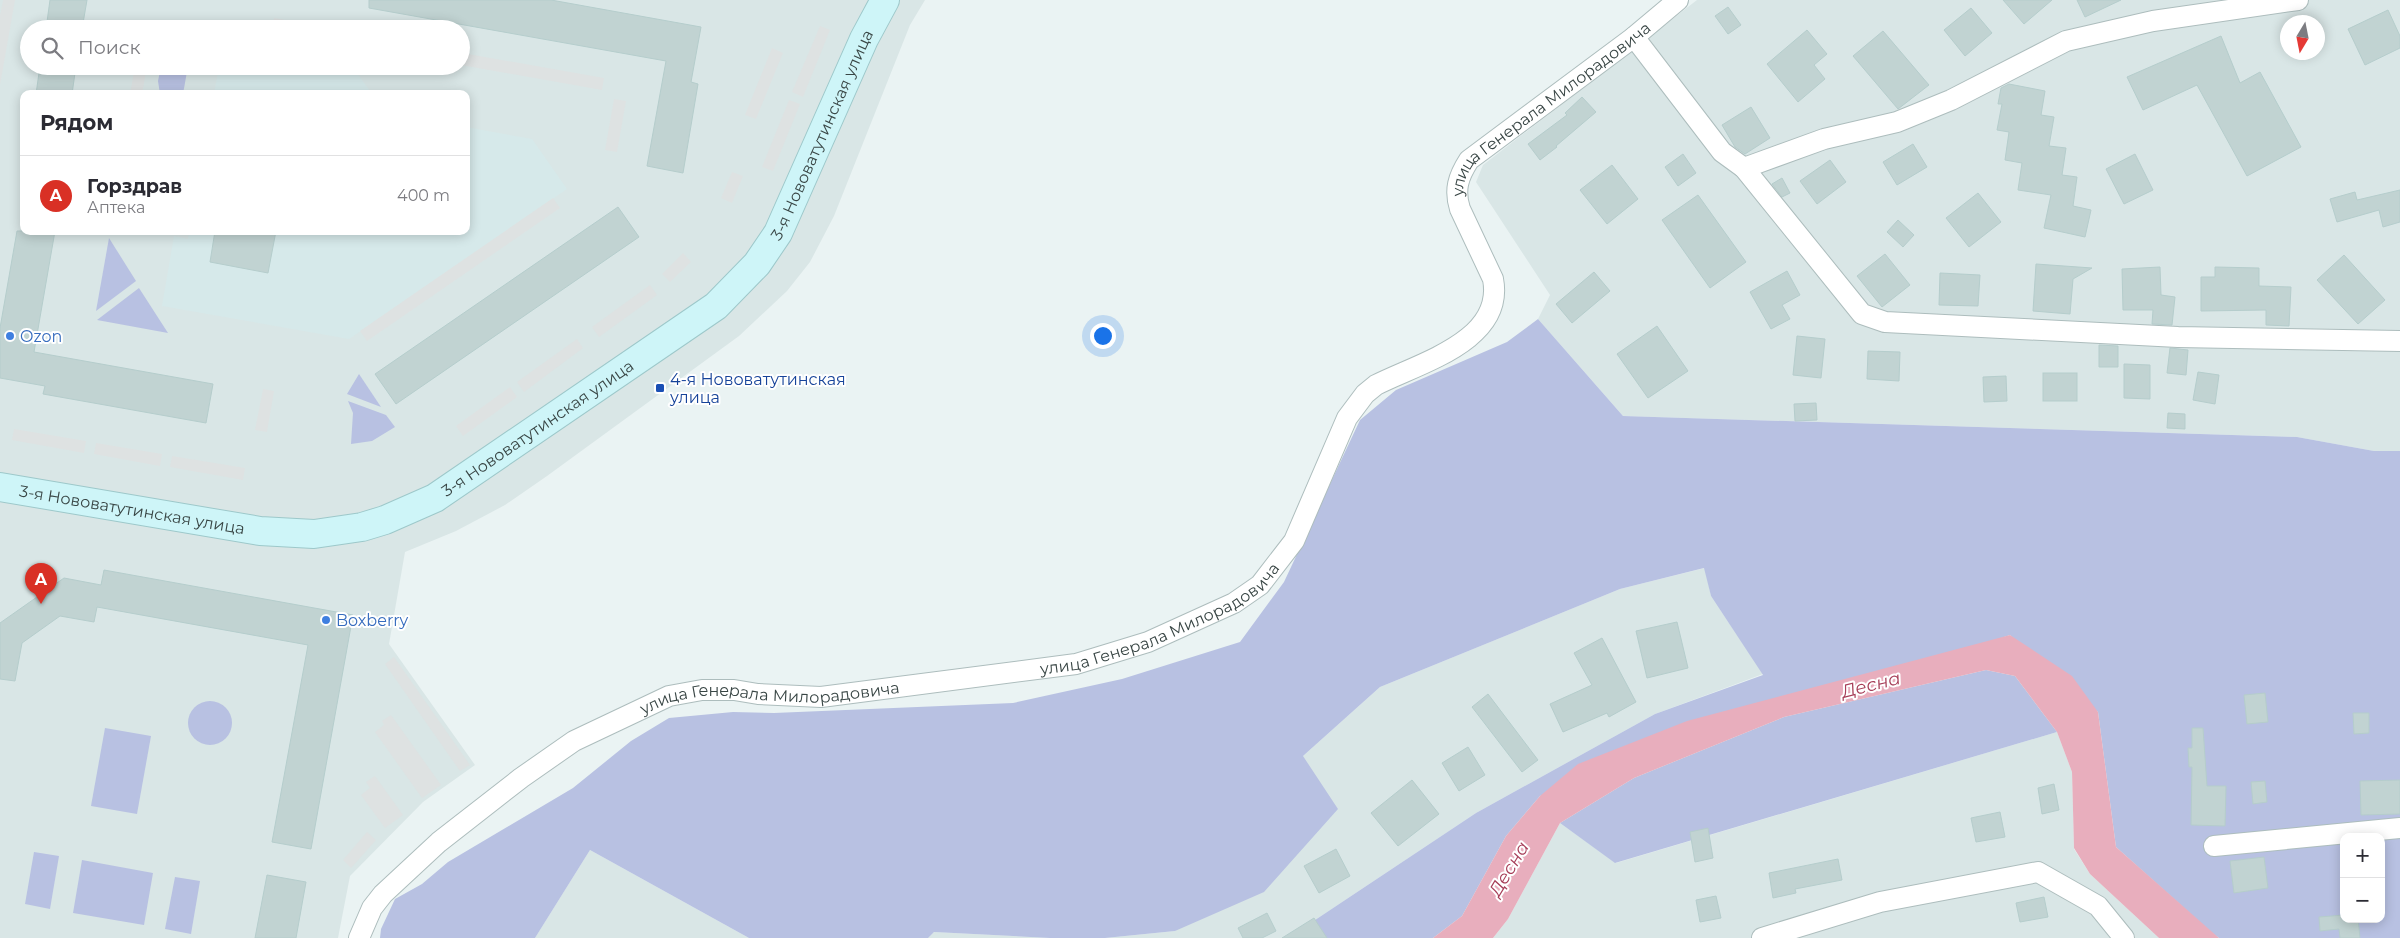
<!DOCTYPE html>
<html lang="ru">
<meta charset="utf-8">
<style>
:root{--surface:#fff;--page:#f7f7f7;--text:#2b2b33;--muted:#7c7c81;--line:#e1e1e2;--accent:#d93025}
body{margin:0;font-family:Montserrat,sans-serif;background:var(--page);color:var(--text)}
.controls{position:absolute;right:15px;bottom:15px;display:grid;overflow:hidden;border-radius:10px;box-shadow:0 2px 12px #0003}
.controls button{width:45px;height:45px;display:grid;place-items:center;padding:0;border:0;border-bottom:1px solid var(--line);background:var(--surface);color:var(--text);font:25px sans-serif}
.compass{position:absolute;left:2280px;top:15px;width:45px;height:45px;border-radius:50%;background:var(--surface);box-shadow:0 2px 12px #0003;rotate:190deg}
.you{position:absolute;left:1102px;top:335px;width:18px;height:18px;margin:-12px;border:4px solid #fff;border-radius:50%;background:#1a73e8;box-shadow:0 0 0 8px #1a73e833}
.badge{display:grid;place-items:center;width:32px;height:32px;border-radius:50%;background:var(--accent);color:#fff;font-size:16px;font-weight:700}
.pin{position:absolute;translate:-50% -41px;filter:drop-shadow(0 1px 2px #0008)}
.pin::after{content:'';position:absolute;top:26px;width:18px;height:15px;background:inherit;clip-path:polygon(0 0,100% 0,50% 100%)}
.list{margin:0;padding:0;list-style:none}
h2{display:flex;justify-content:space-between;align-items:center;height:65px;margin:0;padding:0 20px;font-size:21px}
h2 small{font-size:16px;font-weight:400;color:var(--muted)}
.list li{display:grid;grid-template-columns:32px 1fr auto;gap:15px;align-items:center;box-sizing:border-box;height:80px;padding:0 20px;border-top:1px solid var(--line)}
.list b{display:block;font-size:19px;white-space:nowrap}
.list p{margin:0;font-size:16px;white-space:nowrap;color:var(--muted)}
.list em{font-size:16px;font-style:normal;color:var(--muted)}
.icon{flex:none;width:28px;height:28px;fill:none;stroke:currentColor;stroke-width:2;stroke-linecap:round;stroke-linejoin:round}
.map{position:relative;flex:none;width:2400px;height:938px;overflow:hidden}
.search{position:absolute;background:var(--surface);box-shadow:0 2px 12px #0003;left:20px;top:20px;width:450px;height:55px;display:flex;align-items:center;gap:12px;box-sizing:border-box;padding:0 18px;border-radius:28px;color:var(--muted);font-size:19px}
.panel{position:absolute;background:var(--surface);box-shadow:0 2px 12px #0003;left:20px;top:90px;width:450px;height:145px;border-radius:10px}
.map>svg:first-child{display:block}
.residential{fill:#d9e6e6;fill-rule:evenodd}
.education{fill:#d6e9ea}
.green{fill:#b8c1e2;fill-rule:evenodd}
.parking{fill:#dee2e2}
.water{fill:#e8aebd}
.building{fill:#c1d3d2;stroke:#b5cdcc}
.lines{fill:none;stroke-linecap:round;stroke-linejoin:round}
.street-casing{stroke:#adbdbd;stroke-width:22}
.secondary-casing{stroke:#9dc8ca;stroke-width:30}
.street{stroke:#fff;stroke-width:20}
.secondary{stroke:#cef5f8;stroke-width:28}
.shop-dot{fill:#3f7fe0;stroke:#fff;stroke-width:2}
.transit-dot{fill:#1a4fb4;stroke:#fff;stroke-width:2}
.labels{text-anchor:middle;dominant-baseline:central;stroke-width:4;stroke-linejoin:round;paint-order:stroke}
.street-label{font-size:16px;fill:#394645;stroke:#fff}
.shop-label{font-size:16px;fill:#366cbe;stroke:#fff;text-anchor:start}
.transit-label{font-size:16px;fill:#164399;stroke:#fff;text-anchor:start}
.water-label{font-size:18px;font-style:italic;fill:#a63e58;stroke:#fff}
</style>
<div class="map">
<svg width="2400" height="938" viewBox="0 0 2400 938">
<rect width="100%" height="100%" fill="#eaf3f3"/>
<g class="residential">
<path d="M0 0H925L910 25 834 216 810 262 787 291 739 336 547 476 505 505 456 531 405 552 389 644 475 765 423 802 350 876 338 938H0ZM29 29H461V66H29ZM24 94H466V231H24Z"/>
<path d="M1697 0H2400V451H2374L2297 437 1623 416 1538 319 1550 295 1476 182 1483 165ZM2288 22H2318V52H2288Z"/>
<path d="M1705 568 1711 596 1763 674 1655 714 1476 813 1288 938H1105L1175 931 1303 756 1380 687 1620 589Z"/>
<path d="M2057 732 2072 772 2074 849 2090 874 2159 938H1493L1508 919 1560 823 1616 863Z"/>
<path d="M590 850 749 938H535Z"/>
<path d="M934 932 1050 938H928Z"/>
</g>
<g class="education">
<path d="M219 66H352L372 94H214Z"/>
<path d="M466 127 532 139 567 189 349 339 162 306 174 236 188 239 189 231H466Z"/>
</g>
<g class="green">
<path d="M161 66H188L183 94H160L158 81Z"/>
<path d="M109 238 136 281 96 311Z"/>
<path d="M139 288 168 333 97 320Z"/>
<path d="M1538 319 1623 416 2297 437 2374 451H2400V938H2219L2211 932 2116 847 2098 712 2010 635 1540 796 1506 836 1462 916 1433 938H1288L1476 813 1655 714 1763 675 1711 596 1704 568 1620 589 1380 687 1303 756 1338 809 1264 892 1175 931 1105 938H1050L934 932 928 938H749L590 850 535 938H380L381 929 395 899 422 884 448 862 573 788 631 741 669 718 733 712 774 713 1013 703 1122 679 1240 642 1284 582 1360 420 1396 390 1507 342ZM2344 837H2381V919H2344Z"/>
<path d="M359 374 381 407 347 394Z"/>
<path d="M348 401 386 415 395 427 372 441 351 444 353 413Z"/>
<path d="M1986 670 2015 676 2057 732 1615 863 1560 823 1634 778 1784 717Z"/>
<circle cx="210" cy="723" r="22"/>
<path d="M105 728 151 736 137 814 91 806Z"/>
<path d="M34 852 59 856 50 909 25 904Z"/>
<path d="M82 860 153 873 144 925 73 913Z"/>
<path d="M175 877 200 881 191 934 165 929Z"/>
</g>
<g class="parking">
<path d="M3 0H15L0 85V16Z"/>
<path d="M274 18 329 28V29H272Z"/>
<path d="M820 26 830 30 803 97 792 92Z"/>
<path d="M772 48 783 53 756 119 745 115Z"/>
<path d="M462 53 604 78 602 90 461 65Z"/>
<path d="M135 66H147L142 94H130Z"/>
<path d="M614 99 626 101 617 152 605 150Z"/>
<path d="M789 100 800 104 773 171 762 167Z"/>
<path d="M732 172 743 176 732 203 721 198Z"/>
<path d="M553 198 560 208 367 341 360 331Z"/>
<path d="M683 253 691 262 670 282 662 274Z"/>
<path d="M650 285 657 295 599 337 592 327Z"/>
<path d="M577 339 583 348 524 392 517 382Z"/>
<path d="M510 387 517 397 463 436 456 426Z"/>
<path d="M263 389 274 391 267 432 255 430Z"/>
<path d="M14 429 86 441 84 453 12 440Z"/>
<path d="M96 443 162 454 160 466 94 454Z"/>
<path d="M172 456 245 468 243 480 170 467Z"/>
<path d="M394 657 470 765 460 771 385 664Z"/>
<path d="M391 715 441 785 422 798 375 732 384 725 382 721Z"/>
<path d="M375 776 403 815 385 828 361 795 370 788 366 782Z"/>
<path d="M367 832 376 840 351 868 343 860Z"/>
</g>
<path class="water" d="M2010 635 2072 676 2098 712 2116 847 2219 938H2159L2090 874 2074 848 2072 772 2057 732 2015 676 1986 670 1784 717 1634 778 1560 823 1508 919 1493 938H1433L1462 916 1506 836 1540 796 1578 764 1687 721Z"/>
<g class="building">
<path d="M50 0H87L82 29H46Z"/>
<path d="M369 0H551L701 27 691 82 698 84 683 173 647 166 666 61 369 8Z"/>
<path d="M2003 0H2052L2024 24Z"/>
<path d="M2077 0H2121L2085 17Z"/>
<path d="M1728 7 1741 25 1728 34 1715 16Z"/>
<path d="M1971 8 1992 33 1965 56 1944 30Z"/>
<path d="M2388 10 2400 36V48L2365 65 2348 29Z"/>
<path d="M1807 30 1827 54 1814 65 1825 79 1798 102 1767 64Z"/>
<path d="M1883 31 1929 85 1898 109 1853 56Z"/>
<path d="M2221 36 2240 83 2260 72 2301 147 2247 176 2197 85 2143 110 2127 77Z"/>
<path d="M40 66H76L72 94H36Z"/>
<path d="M2009 84 2045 91 2041 115 2054 117 2049 146 2066 148 2062 175 2077 177 2073 206 2091 210 2085 237 2044 228 2051 195 2018 190 2022 163 2005 160 2009 132 1997 130 2002 104H1998L2001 88Z"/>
<path d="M1582 97 1596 112 1556 146 1557 147 1540 160 1528 144 1567 115 1565 113Z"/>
<path d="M1751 107 1770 138 1745 154 1735 147 1722 125Z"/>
<path d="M1913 144 1927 167 1897 185 1883 162Z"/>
<path d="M1683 154 1696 173 1678 186 1665 167Z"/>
<path d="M2135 154 2153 190 2124 204 2106 169Z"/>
<path d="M1830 160 1846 182 1817 204 1800 181Z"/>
<path d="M1612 165 1638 199 1607 224 1580 190Z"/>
<path d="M1782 178 1790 193 1782 197 1772 184Z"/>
<path d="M2400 190V222L2383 227 2379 210 2337 222 2330 199 2355 192 2357 200Z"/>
<path d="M1978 193 2001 222 1969 247 1946 218Z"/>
<path d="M1698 195 1746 262 1710 288 1662 220Z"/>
<path d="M618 207 639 237 396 404 375 374Z"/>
<path d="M1898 220 1914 235 1903 247 1887 232Z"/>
<path d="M17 231H55L34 352 213 384 206 423 43 394 45 386 0 378V328Z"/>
<path d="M215 231H276L268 273 210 262Z"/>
<path d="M1885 254 1910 285 1882 307 1857 276Z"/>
<path d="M2344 255 2385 300 2358 324 2317 280Z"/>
<path d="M2036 264 2092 268 2073 279 2070 314 2033 311Z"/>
<path d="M2160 267 2161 295 2175 297 2172 325 2152 324 2153 310H2123L2122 269Z"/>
<path d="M2215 267 2259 268V286L2291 287 2289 326 2266 325V310L2201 311V277H2215Z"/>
<path d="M1787 271 1800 295 1782 305 1790 319 1771 329 1750 292Z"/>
<path d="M1594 272 1610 291 1572 323 1556 304Z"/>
<path d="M1940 273 1980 275 1978 306 1939 305Z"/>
<path d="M1657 326 1688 371 1648 398 1617 354Z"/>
<path d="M1797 336 1825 339 1821 378 1793 375Z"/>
<path d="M2099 345 2118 346V367H2099Z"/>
<path d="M2170 348 2188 350 2186 375 2167 373Z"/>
<path d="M1868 351 1900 352 1899 381 1867 379Z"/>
<path d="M2124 364 2150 365V399L2124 398Z"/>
<path d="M2198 372 2219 375 2215 404 2193 400Z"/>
<rect x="2043" y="373" width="34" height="28"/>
<path d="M2006 376 2007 401 1984 402 1983 377Z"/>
<path d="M1816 403 1817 420 1795 421 1794 404Z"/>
<path d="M2168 413 2185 414V429L2167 428Z"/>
<path d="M104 570 353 615 311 849 272 842 308 645 97 607 94 622 60 616 22 643 15 681 0 679V623L64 578 101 585Z"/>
<path d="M1677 622 1688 668 1647 678 1636 631Z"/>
<path d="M1602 638 1636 702 1609 717 1607 713 1563 732 1550 704 1592 685 1574 653Z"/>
<path d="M2265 693 2268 722 2247 724 2244 695Z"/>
<path d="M1488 694 1538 760 1522 772 1472 707Z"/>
<path d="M2353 713H2369V733L2354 734Z"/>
<path d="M2192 728H2203L2207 786H2226L2225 826 2191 825 2192 767H2189L2188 748H2192Z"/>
<path d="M1468 747 1485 775 1459 791 1442 763Z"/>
<path d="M1412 780 1439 814 1398 846 1371 813Z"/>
<path d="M2400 780V814L2361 815 2360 781Z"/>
<path d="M2265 781 2267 802 2253 804 2251 782Z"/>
<path d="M2054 784 2059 810 2042 814 2038 788Z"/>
<path d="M2000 812 2005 837 1976 842 1971 818Z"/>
<path d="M1708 828 1713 858 1695 862 1690 832Z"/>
<path d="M1336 849 1350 876 1319 893 1304 866Z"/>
<path d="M2264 857 2268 888 2234 893 2230 861Z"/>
<path d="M1838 859 1842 880 1795 889 1796 893 1773 898 1769 873Z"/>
<path d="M267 875 306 882 296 938H255Z"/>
<path d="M1716 896 1721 918 1700 922 1696 900Z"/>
<path d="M2044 897 2048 917 2020 922 2016 903Z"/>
<path d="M1267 913 1276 931 1262 938H1243L1238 928Z"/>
<path d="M2344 915V919H2358L2360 938H2340L2339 929 2320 931 2319 917Z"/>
<path d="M1314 918 1327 938H1282Z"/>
</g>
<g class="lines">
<defs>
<g id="street">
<path d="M1634 37 1722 152 1744 168 1862 314 1885 322 2178 337 2400 341"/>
<path d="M1744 168 1824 139 1897 122 1951 100 2066 41 2153 21 2298 0"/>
<path d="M2214 846 2400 828"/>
<path id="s1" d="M359 938 372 908 383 894 439 842 521 778 574 741 669 696 702 690H734L758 694 821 697 1076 664 1148 642 1234 603 1260 585 1294 541 1347 418 1365 394 1376 385C1419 363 1505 341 1493 279L1460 209C1454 190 1458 177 1469 160L1634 37 1678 0"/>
<path d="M1762 938 1880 902 2038 872 2098 906 2124 938"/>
</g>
<g id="secondary">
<path id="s2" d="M0 487 260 531 314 534 362 527 385 520 435 498 716 306 757 264 778 233 864 39 885 0"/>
</g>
</defs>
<use href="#street" class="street-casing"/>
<use href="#secondary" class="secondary-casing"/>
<use href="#street" class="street"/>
<use href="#secondary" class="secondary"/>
</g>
<g class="shop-dot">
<circle cx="10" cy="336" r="5"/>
<circle cx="326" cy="620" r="5"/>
</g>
<rect class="transit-dot" x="655" y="383" width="10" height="10" rx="2.5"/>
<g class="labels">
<g class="street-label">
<text stroke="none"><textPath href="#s1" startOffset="1639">улица Генерала Милорадовича</textPath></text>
<text stroke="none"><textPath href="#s2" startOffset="989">3-я Нововатутинская улица</textPath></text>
<text stroke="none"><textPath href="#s2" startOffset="569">3-я Нововатутинская улица</textPath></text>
<text stroke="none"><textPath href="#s2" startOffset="134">3-я Нововатутинская улица</textPath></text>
<text stroke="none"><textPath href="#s1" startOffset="906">улица Генерала Милорадовича</textPath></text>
<text stroke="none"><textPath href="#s1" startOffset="501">улица Генерала Милорадовича</textPath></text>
</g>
<g class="shop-label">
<text x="20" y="336">Ozon</text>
<text x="336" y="620">Boxberry</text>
</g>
<g class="transit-label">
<text x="670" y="379">4-я Нововатутинская<tspan x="670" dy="18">улица</tspan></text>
</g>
<g class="water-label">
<text transform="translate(1871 685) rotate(-14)">Десна</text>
<text transform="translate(1509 869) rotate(-59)">Десна</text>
</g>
</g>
</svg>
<div class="controls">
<button>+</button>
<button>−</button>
</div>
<svg class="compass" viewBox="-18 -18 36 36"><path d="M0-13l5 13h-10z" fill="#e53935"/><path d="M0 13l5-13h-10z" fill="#7c7c81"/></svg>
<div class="you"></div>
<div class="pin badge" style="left:41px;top:604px">A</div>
<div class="search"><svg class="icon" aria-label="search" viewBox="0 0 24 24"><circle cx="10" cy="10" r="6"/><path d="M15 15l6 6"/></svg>Поиск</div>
<section class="panel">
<h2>Рядом<small></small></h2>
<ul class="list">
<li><span class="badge">A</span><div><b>Горздрав</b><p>Аптека</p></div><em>400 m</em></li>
</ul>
</section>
</div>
